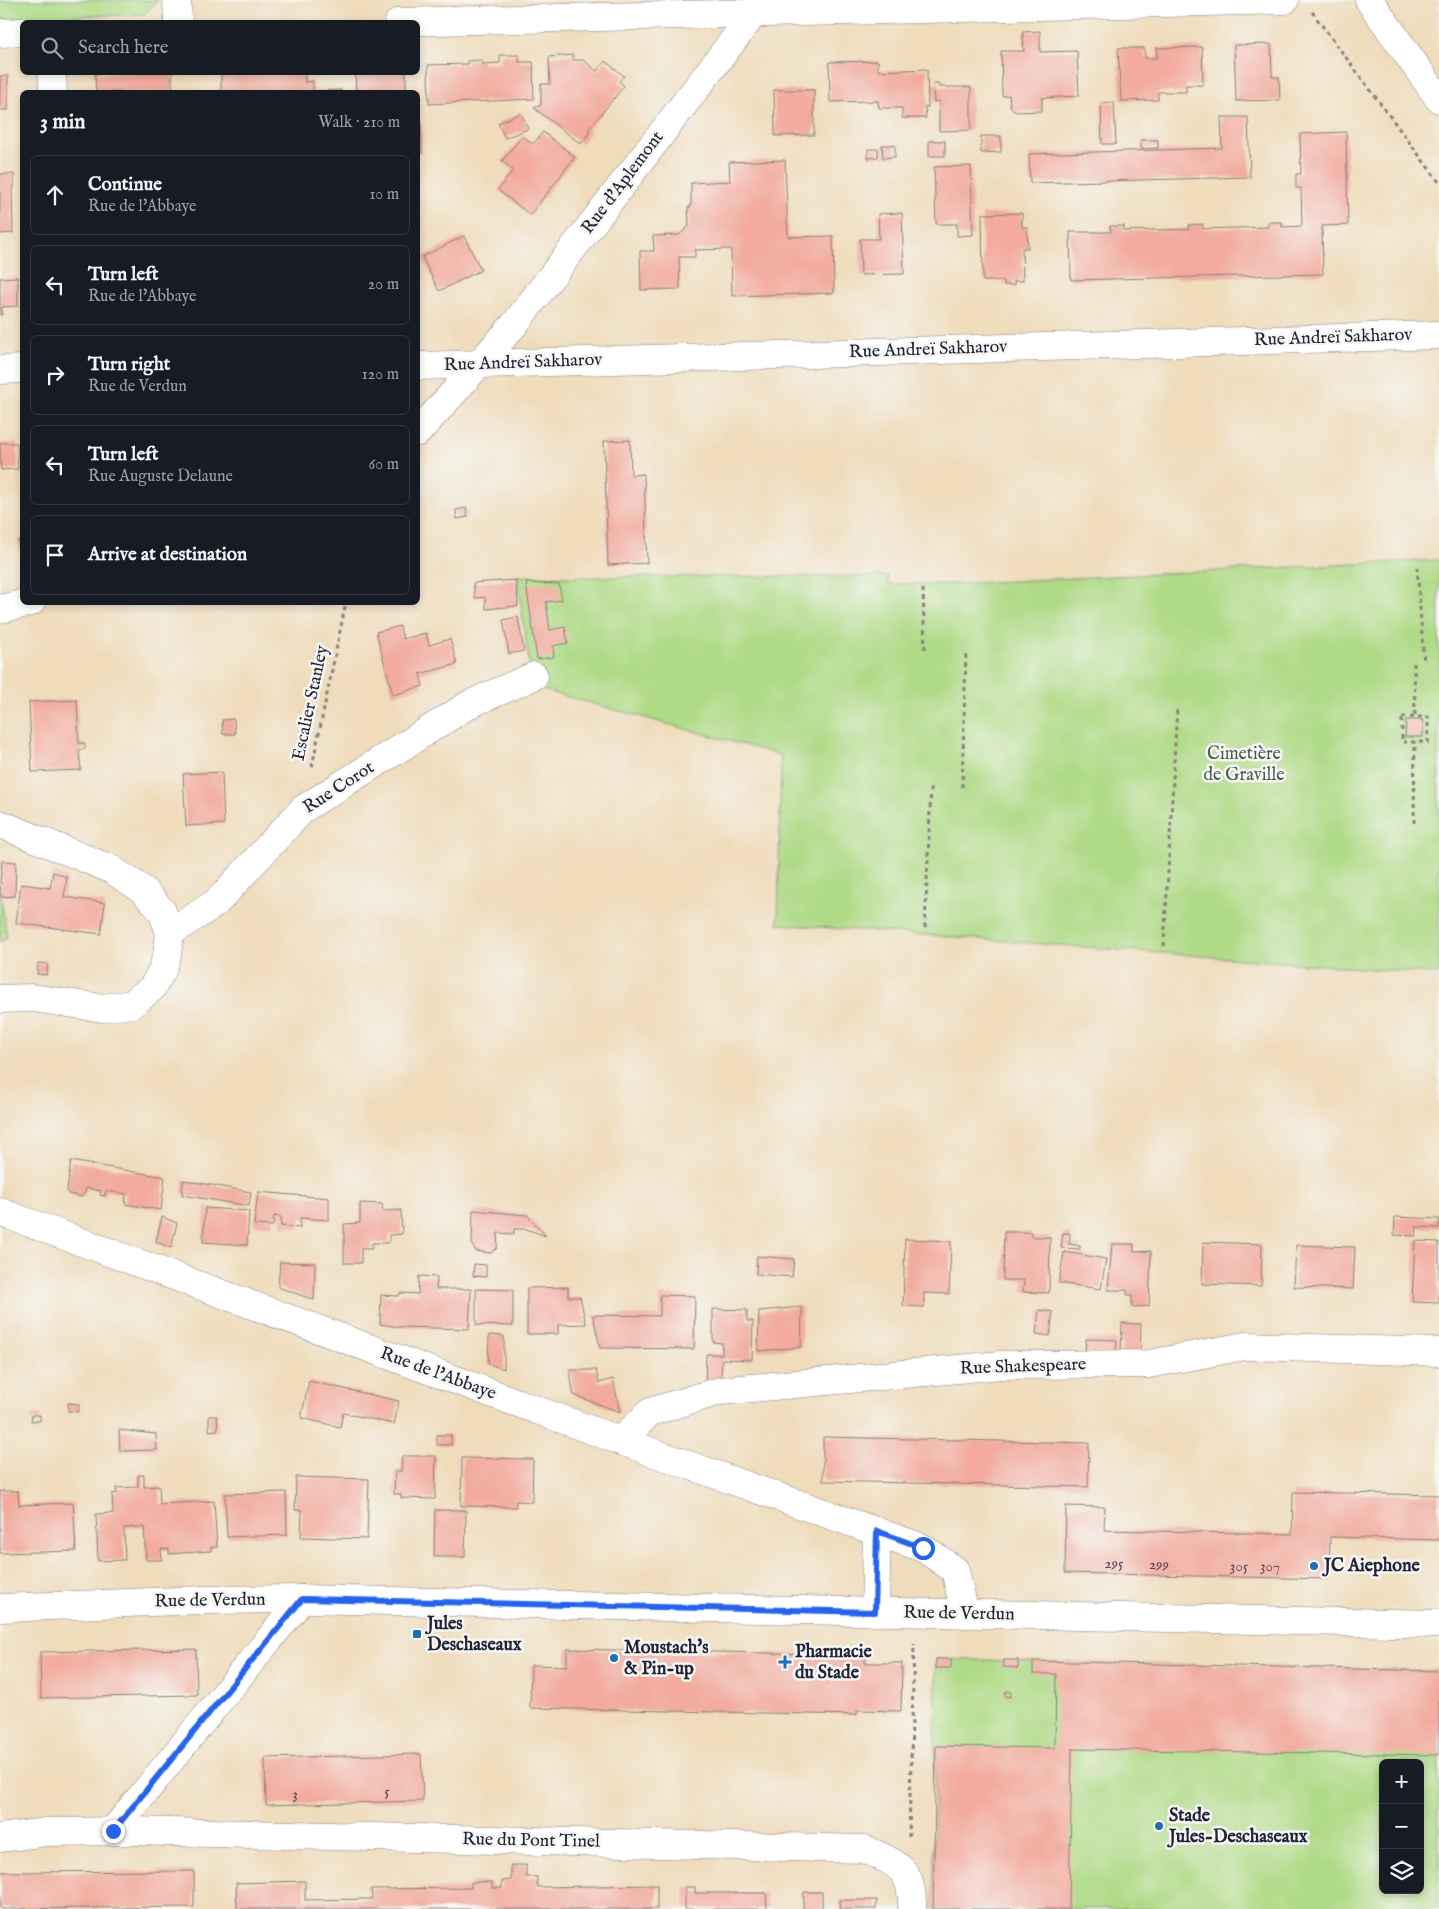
<!DOCTYPE html>
<meta charset="utf-8">
<style>
:root{--surface:#171b24;--page:#242831;--text:#f1f3f6;--muted:#9ea1a6;--line:#363941}
body{margin:0;font-family:"IM FELL English",serif;background:var(--page);color:var(--text)}
.controls{position:absolute;right:15px;bottom:15px;display:grid;overflow:hidden;border-radius:8px;box-shadow:0 2px 8px #0003}
.controls button{width:45px;height:45px;display:grid;place-items:center;padding:0;border:0;border-bottom:1px solid var(--line);background:var(--surface);color:var(--text);font:25px sans-serif}
.stop{position:absolute;width:15px;height:15px;margin:-11px;border:4px solid #2563eb;border-radius:50%;background:#fff}
.stop.end{background:#2563eb;border-color:#fff;box-shadow:0 1px 5px #0008}
.list{margin:0;padding:0;list-style:none}
h2{display:flex;justify-content:space-between;align-items:center;height:65px;margin:0;padding:0 20px;font-size:21px}
h2 small{font-size:16px;font-weight:400;color:var(--muted)}
.list li{display:grid;grid-template-columns:32px 1fr auto;gap:15px;align-items:center;box-sizing:border-box;height:80px;margin:0 10px 10px;padding:0 10px;border:1px solid var(--line);border-radius:8px}
.list b{display:block;font-size:19px;white-space:nowrap}
.list p{margin:0;font-size:16px;white-space:nowrap;color:var(--muted)}
.list em{font-size:16px;font-style:normal;color:var(--muted)}
.icon{flex:none;width:28px;height:28px;fill:none;stroke:currentColor;stroke-width:2;stroke-linecap:round;stroke-linejoin:round}
.map{position:relative;flex:none;width:1439px;height:1909px;overflow:hidden}
.search{position:absolute;background:var(--surface);box-shadow:0 2px 8px #0003;left:20px;top:20px;width:400px;height:55px;display:flex;align-items:center;gap:12px;box-sizing:border-box;padding:0 18px;border-radius:8px;color:var(--muted);font-size:19px}
.panel{position:absolute;background:var(--surface);box-shadow:0 2px 8px #0003;left:20px;top:90px;width:400px;height:515px;border-radius:8px}
.map>svg:first-child{display:block}
.green{fill:#afda86;stroke:#687e60;fill-rule:evenodd}
.building{fill:#f2ab9e}
.lines{fill:none;stroke-linecap:round;stroke-linejoin:round}
.minor-casing{stroke:#887f7b;stroke-width:29}
.major-casing{stroke:#887f7b;stroke-width:29}
.path{stroke:#887f7b;stroke-width:3;stroke-dasharray:4 4;stroke-linecap:butt}
.minor{stroke:#fff;stroke-width:28}
.major{stroke:#fff;stroke-width:28}
.route{stroke:#2563eb;stroke-width:6}
.poi-dot{fill:#1f6fb2;stroke:#f6f6f2;stroke-width:2}
.labels{text-anchor:middle;dominant-baseline:central;stroke-width:5;stroke-linejoin:round;paint-order:stroke}
.number-label{font-size:15px;fill:#564454}
.street-label{font-size:18px;fill:#22223b;stroke:#f6f6f2}
.park-label{font-size:18px;fill:#4c5952;stroke:#f6f6f2}
.poi-label{font-size:18px;font-weight:bold;fill:#22223b;stroke:#f6f6f2;text-anchor:start}
</style>
<div class="map">
<svg width="1439" height="1909" viewBox="0 0 1439 1909">
<rect width="100%" height="100%" fill="#f6f6f2"/>
<filter id="ink" filterUnits="userSpaceOnUse"><feTurbulence type="fractalNoise" baseFrequency=".02" numOctaves="2"/><feDisplacementMap in="SourceGraphic" scale="10" xChannelSelector="R" yChannelSelector="G"/><feConvolveMatrix kernelMatrix="1 2 1 2 8 2 1 2 1" color-interpolation-filters="sRGB"/></filter>
<filter id="wash" filterUnits="userSpaceOnUse"><feTurbulence type="fractalNoise" baseFrequency=".0096" numOctaves="4" result="noise"/><feDisplacementMap in="SourceGraphic" scale="20" xChannelSelector="R" yChannelSelector="G"/><feGaussianBlur stdDeviation="1.12" result="paint"/><feColorMatrix in="noise" values="0 0 0 0 0 0 0 0 0 0 0 0 0 0 0 0 0 1.4 0 .05"/><feComposite in="paint" operator="in"/></filter>
<g filter="url(#wash)">
<rect width="100%" height="100%" fill="#efdcbb"/>
<g class="green">
<path d="M0 0H158L145 14 0 19Z"/>
<path d="M1439 560V974L778 924 781 755 539 689 529 662 517 576 572 577 888 576V584H952Z"/>
<path d="M0 891 7 937 0 942Z"/>
<path d="M936 1659 1439 1671V1909H933ZM1383 1763H1420V1890H1383Z"/>
</g>
<g id="blocks">
<g class="building">
<path d="M1040 31V52L1077 51 1079 96 1042 98V111L1016 112 1010 106 1009 95 1002 96 1001 51H1024L1023 32Z"/>
<path d="M1271 44 1272 77H1279L1280 100 1236 101 1234 45Z"/>
<path d="M1202 47 1203 85H1186V92H1158V100L1121 101 1118 48H1144L1145 58H1157V48Z"/>
<path d="M500 55H519V62H533L534 99 429 104 428 65 468 64 467 61 482 60V64L500 63Z"/>
<path d="M573 55V60H583L597 71 605 61 624 76 619 81 624 86 588 130 590 132 581 144 534 108 541 105V84H550L549 57Z"/>
<path d="M878 61V71L927 69 928 107H925L926 118H902V108H879L878 101 830 102 829 62Z"/>
<path d="M172 72V92H96L95 74Z"/>
<path d="M221 72H305V82L313 81V91L341 90V92H221Z"/>
<path d="M355 72H406V92H356Z"/>
<rect x="0" y="76" width="8" height="34"/>
<path d="M933 84H939V87H971V130L939 131V101L934 102Z"/>
<path d="M774 90H814V135L775 136Z"/>
<path d="M1114 102 1116 144H1102L1101 103Z"/>
<path d="M521 113 528 129 505 138 498 123Z"/>
<path d="M1221 117H1248L1250 177 1030 183 1029 154 1222 148Z"/>
<path d="M418 121H421L422 153H418Z"/>
<path d="M543 132 575 157 530 215 498 190 513 170 502 161 522 136 533 144Z"/>
<path d="M1346 132 1348 225 1322 226 1323 274 1071 280 1070 232H1111L1110 226H1124V231L1189 229V225L1203 224V229L1268 227V222H1282V227L1302 226 1301 188H1296V174H1301L1300 134Z"/>
<path d="M981 136H1001V152L981 153Z"/>
<path d="M1141 140H1158V148L1141 149Z"/>
<rect x="929" y="141" width="16" height="15"/>
<path d="M882 145H895V157L883 158Z"/>
<path d="M868 149H878V157L868 158Z"/>
<path d="M785 160 788 237 833 236 834 293 732 296 731 249 695 250V257H679L680 289 641 290 640 251H654L653 236 679 235 689 226 688 207H691V183L730 181 729 162Z"/>
<path d="M971 166 973 235 957 236V224H936L934 167Z"/>
<path d="M0 174H14V189H12L13 233 0 234Z"/>
<path d="M902 213 904 274 861 275 860 239H879L878 214Z"/>
<path d="M1022 213V227H1027L1028 248H1022L1023 281H1014V285H1004V281H983L982 214Z"/>
<path d="M464 236 481 270 439 291 422 257Z"/>
<path d="M18 277V306L2 307V315H0V278Z"/>
<path d="M630 440 631 475 644 474 647 563 608 565 604 441Z"/>
<path d="M0 443H17L18 469 1 470Z"/>
<path d="M466 508 468 517 457 519 456 510Z"/>
<path d="M22 539V551L20 552 18 540Z"/>
<path d="M516 580 518 606 486 609 485 597 475 598 473 583Z"/>
<path d="M526 583 559 584 562 600 546 602 550 630 565 627 568 643 553 646 554 657 537 659Z"/>
<path d="M518 617 524 651 509 654 503 620Z"/>
<path d="M400 626 403 639 426 633 429 645 450 639 457 664 420 674 423 686 393 695 376 632Z"/>
<path d="M77 700 79 743H85V749L79 750 81 770 32 772 29 702Z"/>
<path d="M234 719 235 734H223L222 720Z"/>
<path d="M1406 720H1423V737H1405Z"/>
<path d="M222 772 224 824 186 826 183 774Z"/>
<path d="M2 861 16 862 15 896 1 897 0 880Z"/>
<path d="M53 872 67 877 64 897 105 903 101 934 16 923 21 884 50 888Z"/>
<path d="M38 963 48 964 46 975 37 974Z"/>
<path d="M71 1161 165 1177 161 1210 125 1204 126 1194 106 1191 105 1196 100 1195 101 1191 86 1188 85 1193 81 1197 69 1194 67 1191Z"/>
<path d="M183 1180 251 1192 249 1206 182 1195Z"/>
<path d="M258 1192 329 1198V1220L300 1218V1228L281 1226V1217L274 1216 273 1226 254 1225Z"/>
<path d="M360 1203 382 1204 383 1211 401 1210 402 1234 389 1235V1243H372V1249H361V1263H344V1224L360 1223Z"/>
<path d="M205 1208 249 1211 247 1245 203 1242Z"/>
<path d="M473 1210 527 1215 546 1236 526 1229H514V1234L498 1233 497 1248 491 1253 476 1251 472 1245Z"/>
<path d="M162 1217 177 1223 171 1248 156 1242Z"/>
<path d="M1395 1217 1439 1219V1228L1417 1227 1416 1236 1394 1235Z"/>
<path d="M1004 1232H1031V1237H1050L1049 1293 1023 1292 1024 1280H1003Z"/>
<path d="M1063 1233H1070L1069 1244 1080 1246V1249L1061 1248Z"/>
<path d="M905 1239 951 1241 949 1294 924 1293V1307L903 1306Z"/>
<path d="M1415 1241 1439 1242V1303L1412 1302Z"/>
<path d="M1203 1242 1262 1244 1261 1286 1202 1284Z"/>
<path d="M1112 1244H1134V1252L1151 1251 1149 1306 1132 1307V1295H1127V1290H1108Z"/>
<path d="M1296 1245 1355 1247 1353 1289 1294 1287Z"/>
<path d="M1064 1252 1106 1259 1101 1289 1059 1283Z"/>
<path d="M757 1256 794 1259 792 1277 756 1274Z"/>
<path d="M280 1262 315 1263 314 1300 278 1287Z"/>
<path d="M474 1264 486 1265V1277L473 1276Z"/>
<path d="M419 1276 437 1277 436 1289H471L469 1329 398 1327 380 1324 381 1295 399 1296 400 1293 418 1294Z"/>
<path d="M568 1287V1297H580L586 1324 558 1325V1334H527V1288Z"/>
<path d="M476 1289 513 1290V1326L476 1325Z"/>
<path d="M660 1295 695 1296 694 1349 600 1348 593 1315 660 1316Z"/>
<path d="M802 1307 801 1347 758 1351 759 1311Z"/>
<path d="M713 1309 747 1310V1321H753L752 1360 722 1359 721 1378 705 1385 706 1354H722V1343L713 1342Z"/>
<path d="M1039 1310 1053 1312 1050 1336 1036 1334Z"/>
<path d="M1122 1323 1141 1324 1140 1355 1121 1354Z"/>
<path d="M489 1335 504 1336V1369L488 1364Z"/>
<path d="M1086 1339 1117 1340 1116 1354 1085 1353Z"/>
<path d="M569 1370H596L599 1383 613 1379 620 1412 574 1395Z"/>
<path d="M309 1381 399 1401 394 1424 343 1413 340 1427 301 1418Z"/>
<path d="M68 1403 79 1404 78 1412 68 1411Z"/>
<path d="M32 1415H40V1421H31Z"/>
<path d="M209 1416H217L218 1430 209 1431Z"/>
<path d="M119 1430 156 1434 157 1450 120 1451Z"/>
<rect x="437" y="1435" width="14" height="10"/>
<path d="M823 1437 1089 1443 1088 1487 823 1481Z"/>
<path d="M402 1456H436L435 1499 401 1498V1494H394L395 1471H401Z"/>
<path d="M462 1458 533 1459 532 1502 516 1501V1507L461 1506Z"/>
<path d="M138 1475H144V1487L159 1486 160 1504 214 1501 217 1547H211V1551L169 1554V1549H161L162 1560H146L144 1527 124 1528 125 1560 98 1561 96 1514 113 1513 112 1494 117 1493 116 1488 138 1487Z"/>
<path d="M296 1477 369 1479 367 1539 301 1537 302 1510H295Z"/>
<path d="M0 1491H18L19 1505 73 1503 76 1551 0 1553Z"/>
<path d="M286 1492 287 1535 227 1537 225 1494Z"/>
<path d="M1293 1492 1439 1495V1540L1330 1537 1329 1579 1065 1573 1066 1506 1105 1507 1104 1530 1292 1534Z"/>
<path d="M435 1510H466L465 1557H434Z"/>
<path d="M196 1649 197 1695 41 1698 40 1652Z"/>
<path d="M567 1649 865 1655V1663H902L901 1711 857 1710V1715L530 1708 531 1665 567 1666Z"/>
<rect x="936" y="1659" width="15" height="9"/>
<path d="M1004 1660H1018V1668L1003 1667Z"/>
<path d="M1033 1661 1439 1671V1755L1072 1749 1069 1909H933L936 1746 1055 1748 1056 1674H1033Z"/>
<circle cx="1008" cy="1694" r="3"/>
<path d="M421 1754 423 1801 266 1805 265 1758Z"/>
<path d="M511 1865H526V1877H537V1887L657 1885V1909H237L236 1883 305 1881V1900L372 1899 371 1889 471 1888V1882H492V1888H502V1881L511 1880Z"/>
<path d="M194 1871V1907L0 1909V1872Z"/>
<path d="M685 1887H695V1893H766L767 1909H685Z"/>
<path d="M804 1892H822V1909H803Z"/>
<path d="M840 1900H877L876 1909H839Z"/>
</g>
</g>
</g>
<g filter="url(#ink)">
<use href="#blocks" fill-opacity="0" stroke="#887f7b" stroke-width="1"/>
<g class="lines">
<defs>
<g id="minor">
<path d="M177 0 178 22"/>
<path d="M1369 0 1439 99"/>
<path d="M399 22 1285 0"/>
<path d="M0 33 22 32"/>
<path d="M52 72 53 92"/>
<path d="M418 366 1439 335"/>
<path d="M0 370 22 369"/>
<path d="M418 432 514 325 762 3"/>
<path d="M0 609 31 602"/>
<path d="M0 824 111 869 143 890 162 911 170 933 167 955 162 971 152 988 132 1004 102 1008 32 998 0 999"/>
<path d="M170 933 217 902 303 809 470 704 534 676"/>
<path d="M0 1212 621 1441 923 1548 955 1570 965 1614"/>
<path d="M621 1441 650 1412 720 1391 1001 1365 1149 1364 1245 1346 1439 1352"/>
<path d="M875 1612 877 1531"/>
<path d="M113 1831 302 1599"/>
<path d="M0 1838 46 1832 129 1831 864 1849C899 1864 913 1869 912 1909"/>
</g>
<path id="major" d="M0 1608 203 1600 302 1599 1439 1624"/>
</defs>
<use href="#minor" class="minor-casing"/>
<use href="#major" class="major-casing"/>
<g class="path">
<path d="M1312 12 1439 182"/>
<path d="M1417 567 1424 663"/>
<path d="M923 589 925 653"/>
<path d="M1414 663 1415 717"/>
<rect x="1402" y="717" width="26" height="25"/>
<path d="M312 767 346 602"/>
<path d="M962 787 966 654"/>
<path d="M1414 823 1415 742"/>
<path d="M925 928 931 786"/>
<path d="M1164 946 1177 707"/>
<path d="M909 1837 914 1644"/>
</g>
<use href="#minor" class="minor"/>
<use href="#major" class="major"/>
</g>
</g>
<g class="lines" filter="url(#ink)">
<path class="route" d="M113 1831 302 1599 875 1612 877 1531 923 1548"/>
</g>
<g class="poi-dot">
<circle cx="1314" cy="1566" r="5"/>
<rect x="412" y="1629" width="10" height="10" rx="2.5"/>
<circle cx="614" cy="1658" r="5"/>
<path d="M782.5 1654.5h5v5h5v5h-5v5h-5v-5h-5v-5h5z"/>
<circle cx="1159" cy="1826" r="5"/>
</g>
<g class="labels">
<g class="number-label">
<text x="1114" y="1563">295</text>
<text x="1159" y="1564">299</text>
<text x="1239" y="1566">305</text>
<text x="1270" y="1566">307</text>
<text x="387" y="1791">5</text>
<text x="295" y="1794">3</text>
</g>
<g class="street-label">
<text transform="translate(623 183) rotate(-53)">Rue d'Aplemont</text>
<text transform="translate(1333 338) rotate(-2)">Rue Andreï Sakharov</text>
<text transform="translate(928 350) rotate(-2)">Rue Andreï Sakharov</text>
<text transform="translate(523 363) rotate(-2)">Rue Andreï Sakharov</text>
<text transform="translate(311 703) rotate(-78)">Escalier Stanley</text>
<text transform="translate(339 788) rotate(-33)">Rue Corot</text>
<text transform="translate(1023 1367) rotate(-2)">Rue Shakespeare</text>
<text transform="translate(438 1374) rotate(20)">Rue de l'Abbaye</text>
<text transform="translate(210 1601) rotate(-1)">Rue de Verdun</text>
<text transform="translate(959 1614) rotate(1)">Rue de Verdun</text>
<text transform="translate(531 1841) rotate(1)">Rue du Pont Tinel</text>
</g>
<g class="park-label">
<text x="1244" y="754">Cimetière<tspan x="1244" dy="21">de Graville</tspan></text>
</g>
<g class="poi-label">
<text x="1324" y="1566">JC Aiephone</text>
<text x="427" y="1624">Jules<tspan x="427" dy="21">Deschaseaux</tspan></text>
<text x="624" y="1648">Moustach's<tspan x="624" dy="21">&amp; Pin-up</tspan></text>
<text x="795" y="1652">Pharmacie<tspan x="795" dy="21">du Stade</tspan></text>
<text x="1169" y="1816">Stade<tspan x="1169" dy="21">Jules-Deschaseaux</tspan></text>
</g>
</g>
</svg>
<div class="controls">
<button>+</button>
<button>−</button>
<button><svg class="icon" aria-label="layers" viewBox="0 0 24 24"><path d="M12 4l9 5-9 5-9-5zM3 14l9 5 9-5"/></svg></button>
</div>
<div class="stop" style="left:923px;top:1548px"></div>
<div class="stop end" style="left:113px;top:1831px"></div>
<div class="search"><svg class="icon" aria-label="search" viewBox="0 0 24 24"><circle cx="10" cy="10" r="6"/><path d="M15 15l6 6"/></svg>Search here</div>
<section class="panel">
<h2>3 min<small>Walk · 210 m</small></h2>
<ul class="list">
<li><svg class="icon" aria-label="ahead" viewBox="0 0 24 24"><path d="M12 20V5M6 11l6-6 6 6"/></svg><div><b>Continue</b><p>Rue de l'Abbaye</p></div><em>10 m</em></li>
<li><svg class="icon" aria-label="left" viewBox="0 0 24 24"><path d="M17 20v-9H6M10 6l-5 5 5 5"/></svg><div><b>Turn left</b><p>Rue de l'Abbaye</p></div><em>20 m</em></li>
<li><svg class="icon" aria-label="right" viewBox="0 0 24 24"><path d="M7 20v-9h11M14 6l5 5-5 5"/></svg><div><b>Turn right</b><p>Rue de Verdun</p></div><em>120 m</em></li>
<li><svg class="icon" aria-label="left" viewBox="0 0 24 24"><path d="M17 20v-9H6M10 6l-5 5 5 5"/></svg><div><b>Turn left</b><p>Rue Auguste Delaune</p></div><em>60 m</em></li>
<li><svg class="icon" aria-label="arrive" viewBox="0 0 24 24"><path d="M6 21V4h12l-3 4 3 4H6"/></svg><div><b>Arrive at destination</b></div></li>
</ul>
</section>
</div>
